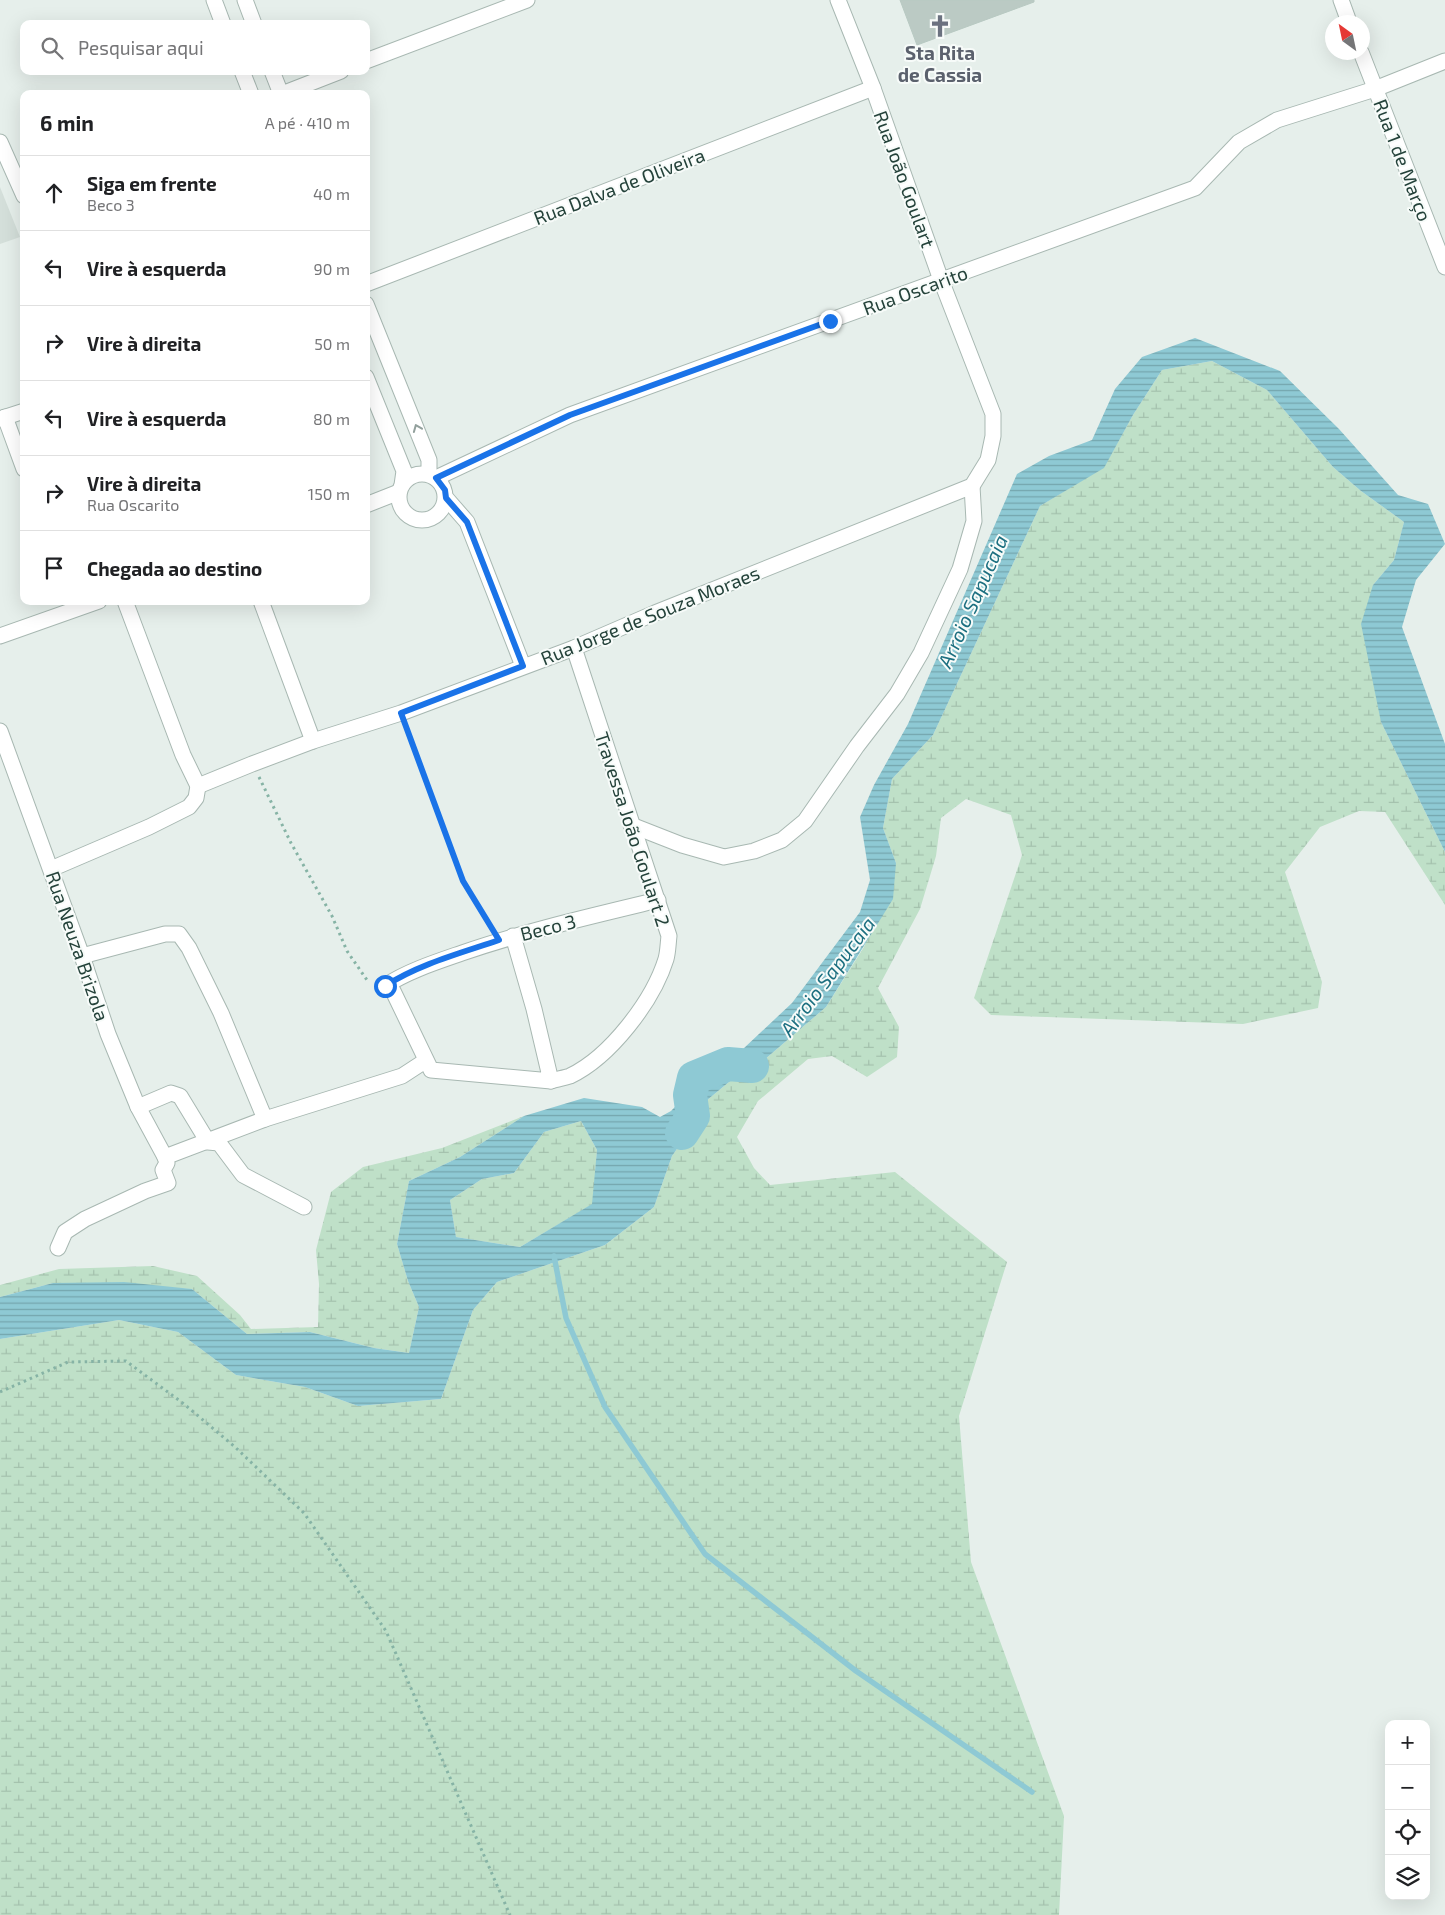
<!DOCTYPE html>
<html lang="pt">
<meta charset="utf-8">
<style>
:root{--surface:#fff;--page:#f6f6f6;--text:#202124;--muted:#757577;--line:#e0e0e0}
body{margin:0;font-family:"Exo 2",sans-serif;background:var(--page);color:var(--text)}
.controls{position:absolute;right:15px;bottom:15px;display:grid;overflow:hidden;border-radius:10px;box-shadow:0 5px 20px #0002}
.controls button{width:45px;height:45px;display:grid;place-items:center;padding:0;border:0;border-bottom:1px solid var(--line);background:var(--surface);color:var(--text);font:25px sans-serif}
.compass{position:absolute;left:1325px;top:15px;width:45px;height:45px;border-radius:50%;background:var(--surface);box-shadow:0 5px 20px #0002;rotate:327deg}
.stop{position:absolute;width:15px;height:15px;margin:-11px;border:4px solid #1a73e8;border-radius:50%;background:#fff}
.stop.end{background:#1a73e8;border-color:#fff;box-shadow:0 1px 5px #0008}
.list{margin:0;padding:0;list-style:none}
h2{display:flex;justify-content:space-between;align-items:center;height:65px;margin:0;padding:0 20px;font-size:21px}
h2 small{font-size:16px;font-weight:400;color:var(--muted)}
.list li{display:grid;grid-template-columns:32px 1fr auto;gap:15px;align-items:center;box-sizing:border-box;height:75px;padding:0 20px;border-top:1px solid var(--line)}
.list b{display:block;font-size:19px;white-space:nowrap}
.list p{margin:0;font-size:16px;white-space:nowrap;color:var(--muted)}
.list em{font-size:16px;font-style:normal;color:var(--muted)}
.icon{flex:none;width:28px;height:28px;fill:none;stroke:currentColor;stroke-width:2;stroke-linecap:round;stroke-linejoin:round}
.map{position:relative;flex:none;width:1445px;height:1915px;overflow:hidden}
.search{position:absolute;background:var(--surface);box-shadow:0 5px 20px #0002;left:20px;top:20px;width:350px;height:55px;display:flex;align-items:center;gap:12px;box-sizing:border-box;padding:0 18px;border-radius:10px;color:var(--muted);font-size:19px}
.panel{position:absolute;background:var(--surface);box-shadow:0 5px 20px #0002;left:20px;top:90px;width:350px;height:515px;border-radius:10px}
.map>svg:first-child{display:block}
.built{fill:#d4dfda}
.wetland{fill:url(#wetland-marsh)}
.water{fill:url(#water-rules);fill-rule:evenodd}
.lines{fill:none;stroke-linecap:round;stroke-linejoin:round}
.stream{stroke:#8ec9d4;stroke-width:5.5}
.river{stroke:#8ec9d4;stroke-width:34}
.building{fill:#bbcac4;stroke:#b8c9c2}
.minor-casing{stroke:#a8b8b2;stroke-width:17}
.path{stroke:#86b3a5;stroke-width:3;stroke-dasharray:2.5 4;stroke-linecap:butt}
.minor{stroke:#fff;stroke-width:15}
.oneway{stroke:#92a09c}
.route{stroke:#1a73e8;stroke-width:6}
.labels{text-anchor:middle;dominant-baseline:central;stroke-width:4;stroke-linejoin:round;paint-order:stroke}
.worship-label{font-size:19px;font-weight:bold;fill:#5b616d;stroke:#f7fbf9}
.street-label{font-size:19px;fill:#24423a;stroke:#f7fbf9}
.water-label{font-size:20px;font-style:italic;fill:#1c6f80;stroke:#f7fbf9}
</style>
<div class="map">
<svg width="1445" height="1915" viewBox="0 0 1445 1915">
<defs>
<pattern id="wetland-marsh" width="20" height="14" patternUnits="userSpaceOnUse" patternTransform="scale(1.25)"><rect width="20" height="14" fill="#bfe0c8"/><path d="M1 5h8M5 5V1M11 12h8M15 12V8" fill="none" stroke="#a4c1ad"/></pattern>
<pattern id="water-rules" width="6" height="5" patternUnits="userSpaceOnUse" patternTransform="scale(1.25)"><rect width="6" height="5" fill="#8ec9d4"/><path d="M0 2.5h6" fill="none" stroke="#74a5ad"/></pattern>
</defs>
<rect width="100%" height="100%" fill="#e6efeb"/>
<path class="built" d="M0 187 20 237 0 244Z"/>
<g class="wetland">
<path d="M1212 361 1267 390 1333 467 1361 491 1404 522 1394 560 1373 585 1381 722 1445 852V905L1385 812 1359 811 1320 827 1285 872 1322 982 1318 1008 1243 1024 991 1015 974 998 1022 855 1011 815 966 799 941 818 936 856 920 909 878 988 899 1027 897 1057 867 1077 832 1056 808 1059 758 1101 737 1137 754 1168 770 1185 895 1172 1007 1262 959 1416 971 1562 1064 1816 1059 1915H0V1339L119 1320 178 1332 236 1375 305 1387 358 1406 441 1399 473 1310 497 1282 605 1245 654 1207 672 1156 691 1129 706 1101 735 1077 757 1066 826 1007 864 947 896 863 883 828 892 779 933 735 1040 506 1104 467 1133 415 1162 370Z"/>
<path d="M524 1116 460 1157 409 1181 397 1244 408 1281 419 1307 409 1353 374 1348 310 1332 247 1334 192 1289 53 1283 0 1297V1285L59 1269 153 1266 197 1276 240 1315 251 1329 318 1327 319 1284 316 1250 331 1192 363 1167 442 1148Z"/>
<path d="M581 1121 597 1150 593 1204 520 1247 456 1237 450 1200 482 1179 514 1173 544 1132Z"/>
</g>
<path class="water" d="M1195 338 1280 371 1339 429 1398 495 1428 504 1445 544 1416 580 1402 627 1445 744V852L1381 722 1361 624 1373 585 1394 560 1404 522 1361 491 1333 467 1267 390 1212 361 1162 370 1133 415 1104 468 1040 506 933 735 892 779 883 828 896 863 893 899 826 1007 757 1066 735 1077 706 1101 691 1129 672 1156 654 1207 605 1245 497 1282 473 1310 441 1399 358 1406 305 1387 236 1375 178 1332 119 1320 0 1339V1297L53 1283 124 1282 192 1289 247 1334 310 1332 374 1348 409 1353 419 1307 408 1281 397 1244 409 1181 460 1157 524 1116 584 1098 642 1107 660 1117 671 1111 720 1060 743 1049 792 1003 860 912 870 880 860 817 874 785 908 724 1017 474 1049 456 1092 440 1115 389 1142 357ZM581 1121 597 1150 592 1204 520 1247 456 1237 450 1200 482 1179 514 1173 544 1132Z"/>
<g class="lines">
<path class="stream" d="M554 1256 566 1318 605 1407 705 1554 856 1671 1032 1792"/>
<path class="river" d="M682 1133 693 1116 690 1095 694 1078 728 1064 752 1066"/>
</g>
<path class="building" d="M900 0H1034V2L917 45Z"/>
<g class="lines">
<defs>
<g id="minor">
<path d="M214 0 223 24"/>
<path d="M245 0 254 24"/>
<path d="M1341 0 1349 22"/>
<path d="M1361 52 1445 267"/>
<path d="M366 61 527 0"/>
<path d="M242 71 251 94"/>
<path d="M272 71 281 94"/>
<path d="M282 94 341 71"/>
<path d="M0 142 24 196"/>
<path d="M366 284 873 88"/>
<path d="M366 304 429 460V474"/>
<path d="M366 377 404 471 402 485"/>
<path d="M5 417 24 469"/>
<path d="M0 419 24 411"/>
<circle cx="422" cy="497" r="23"/>
<path d="M436 478 570 415 1195 188 1239 142 1277 120 1375 89 1445 61"/>
<path d="M446 498 467 522 523 666"/>
<path d="M366 505 399 492"/>
<path d="M261 601 313 741"/>
<path d="M0 636 99 601"/>
<path d="M0 731 82 956 108 1034 138 1107 165 1157 167 1163 163 1170 168 1183 145 1191 85 1219 65 1232 58 1248"/>
<path d="M198 786 252 764 313 741 401 713 574 648 655 613 972 486 988 460 993 436V414L941 280 873 88 838 0"/>
<path d="M631 825 682 845 724 857 754 851 782 840 805 821 857 746 897 694 921 653 960 569 974 521 972 486"/>
<path d="M51 869 149 827 189 807 196 798 198 786 183 755 125 601"/>
<path d="M513 936 534 1009 551 1081 431 1070 393 991 385 986C408 971 436 962 462 953 526 931 592 916 658 900"/>
<path d="M82 956 165 934H179L189 948 221 1013 265 1119"/>
<path d="M551 1081C557 1079 564 1078 570 1076 610 1057 653 1001 666 959 668 952 668 944 669 936L574 648"/>
<path d="M138 1107 171 1093 180 1096 208 1142 219 1143 243 1175 304 1207"/>
<path d="M165 1157 265 1119 402 1076 425 1061"/>
</g>
</defs>
<use href="#minor" class="minor-casing"/>
<g class="path">
<path d="M407 729 463 881 491 927"/>
<path d="M259 777 291 843 332 916 347 951 369 983"/>
<path d="M0 1392 68 1362 126 1361 184 1404 235 1447 304 1513 386 1631 510 1915"/>
</g>
<use href="#minor" class="minor"/>
</g>
<defs><path id="oneway-chevron" d="M-2-3.5L2.5 0L-2 3.5" fill="none" stroke-width="1.6" stroke-linecap="round" stroke-linejoin="round" transform="scale(1.25)"/></defs>
<use class="oneway" href="#oneway-chevron" transform="translate(417 428) rotate(-112)"/>
<g class="lines">
<path class="route" d="M385 986C419 964 461 953 499 940L463 881 401 713 523 666 467 522 446 498 445 490 436 478 570 415 830 321"/>
</g>
<defs>
<symbol id="church-bare" viewBox="-9 -9 18 18"><path d="M-1.2-6h2.4v3.5h3.3v2.4h-3.3V6h-2.4V-.1h-3.3v-2.4h3.3Z" fill="#6b7280" stroke="#f7fbf9" stroke-width="2.5" paint-order="stroke"/></symbol>
</defs>
<g fill-rule="evenodd">
<use href="#church-bare" x="924" y="10" width="32" height="32"/>
</g>
<g class="labels">
<g class="worship-label">
<text x="940" y="52">Sta Rita<tspan x="940" dy="22">de Cassia</tspan></text>
</g>
<g class="street-label">
<text transform="translate(1403 160) rotate(69)">Rua 1 de Março</text>
<text transform="translate(905 179) rotate(70)">Rua João Goulart</text>
<text transform="translate(619 186) rotate(-21)">Rua Dalva de Oliveira</text>
<text transform="translate(915 290) rotate(-20)">Rua Oscarito</text>
<text transform="translate(650 615) rotate(-22)">Rua Jorge de Souza Moraes</text>
<text transform="translate(633 829) rotate(72)">Travessa João Goulart 2</text>
<text transform="translate(548 927) rotate(-14)">Beco 3</text>
<text transform="translate(78 946) rotate(71)">Rua Neuza Brizola</text>
</g>
<g class="water-label">
<text transform="translate(972 601) rotate(-66)">Arroio Sapucaia</text>
<text transform="translate(827 976) rotate(-53)">Arroio Sapucaia</text>
</g>
</g>
</svg>
<div class="controls">
<button>+</button>
<button>−</button>
<button><svg class="icon" aria-label="locate" viewBox="0 0 24 24"><circle cx="12" cy="12" r="6"/><path d="M12 2v4M12 18v4M2 12h4M18 12h4"/></svg></button>
<button><svg class="icon" aria-label="layers" viewBox="0 0 24 24"><path d="M12 4l9 5-9 5-9-5zM3 14l9 5 9-5"/></svg></button>
</div>
<svg class="compass" viewBox="-18 -18 36 36"><path d="M0-13l5 13h-10z" fill="#e53935"/><path d="M0 13l5-13h-10z" fill="#757577"/></svg>
<div class="stop" style="left:385px;top:986px"></div>
<div class="stop end" style="left:830px;top:321px"></div>
<div class="search"><svg class="icon" aria-label="search" viewBox="0 0 24 24"><circle cx="10" cy="10" r="6"/><path d="M15 15l6 6"/></svg>Pesquisar aqui</div>
<section class="panel">
<h2>6 min<small>A pé · 410 m</small></h2>
<ul class="list">
<li><svg class="icon" aria-label="ahead" viewBox="0 0 24 24"><path d="M12 20V5M6 11l6-6 6 6"/></svg><div><b>Siga em frente</b><p>Beco 3</p></div><em>40 m</em></li>
<li><svg class="icon" aria-label="left" viewBox="0 0 24 24"><path d="M17 20v-9H6M10 6l-5 5 5 5"/></svg><div><b>Vire à esquerda</b></div><em>90 m</em></li>
<li><svg class="icon" aria-label="right" viewBox="0 0 24 24"><path d="M7 20v-9h11M14 6l5 5-5 5"/></svg><div><b>Vire à direita</b></div><em>50 m</em></li>
<li><svg class="icon" aria-label="left" viewBox="0 0 24 24"><path d="M17 20v-9H6M10 6l-5 5 5 5"/></svg><div><b>Vire à esquerda</b></div><em>80 m</em></li>
<li><svg class="icon" aria-label="right" viewBox="0 0 24 24"><path d="M7 20v-9h11M14 6l5 5-5 5"/></svg><div><b>Vire à direita</b><p>Rua Oscarito</p></div><em>150 m</em></li>
<li><svg class="icon" aria-label="arrive" viewBox="0 0 24 24"><path d="M6 21V4h12l-3 4 3 4H6"/></svg><div><b>Chegada ao destino</b></div></li>
</ul>
</section>
</div>
